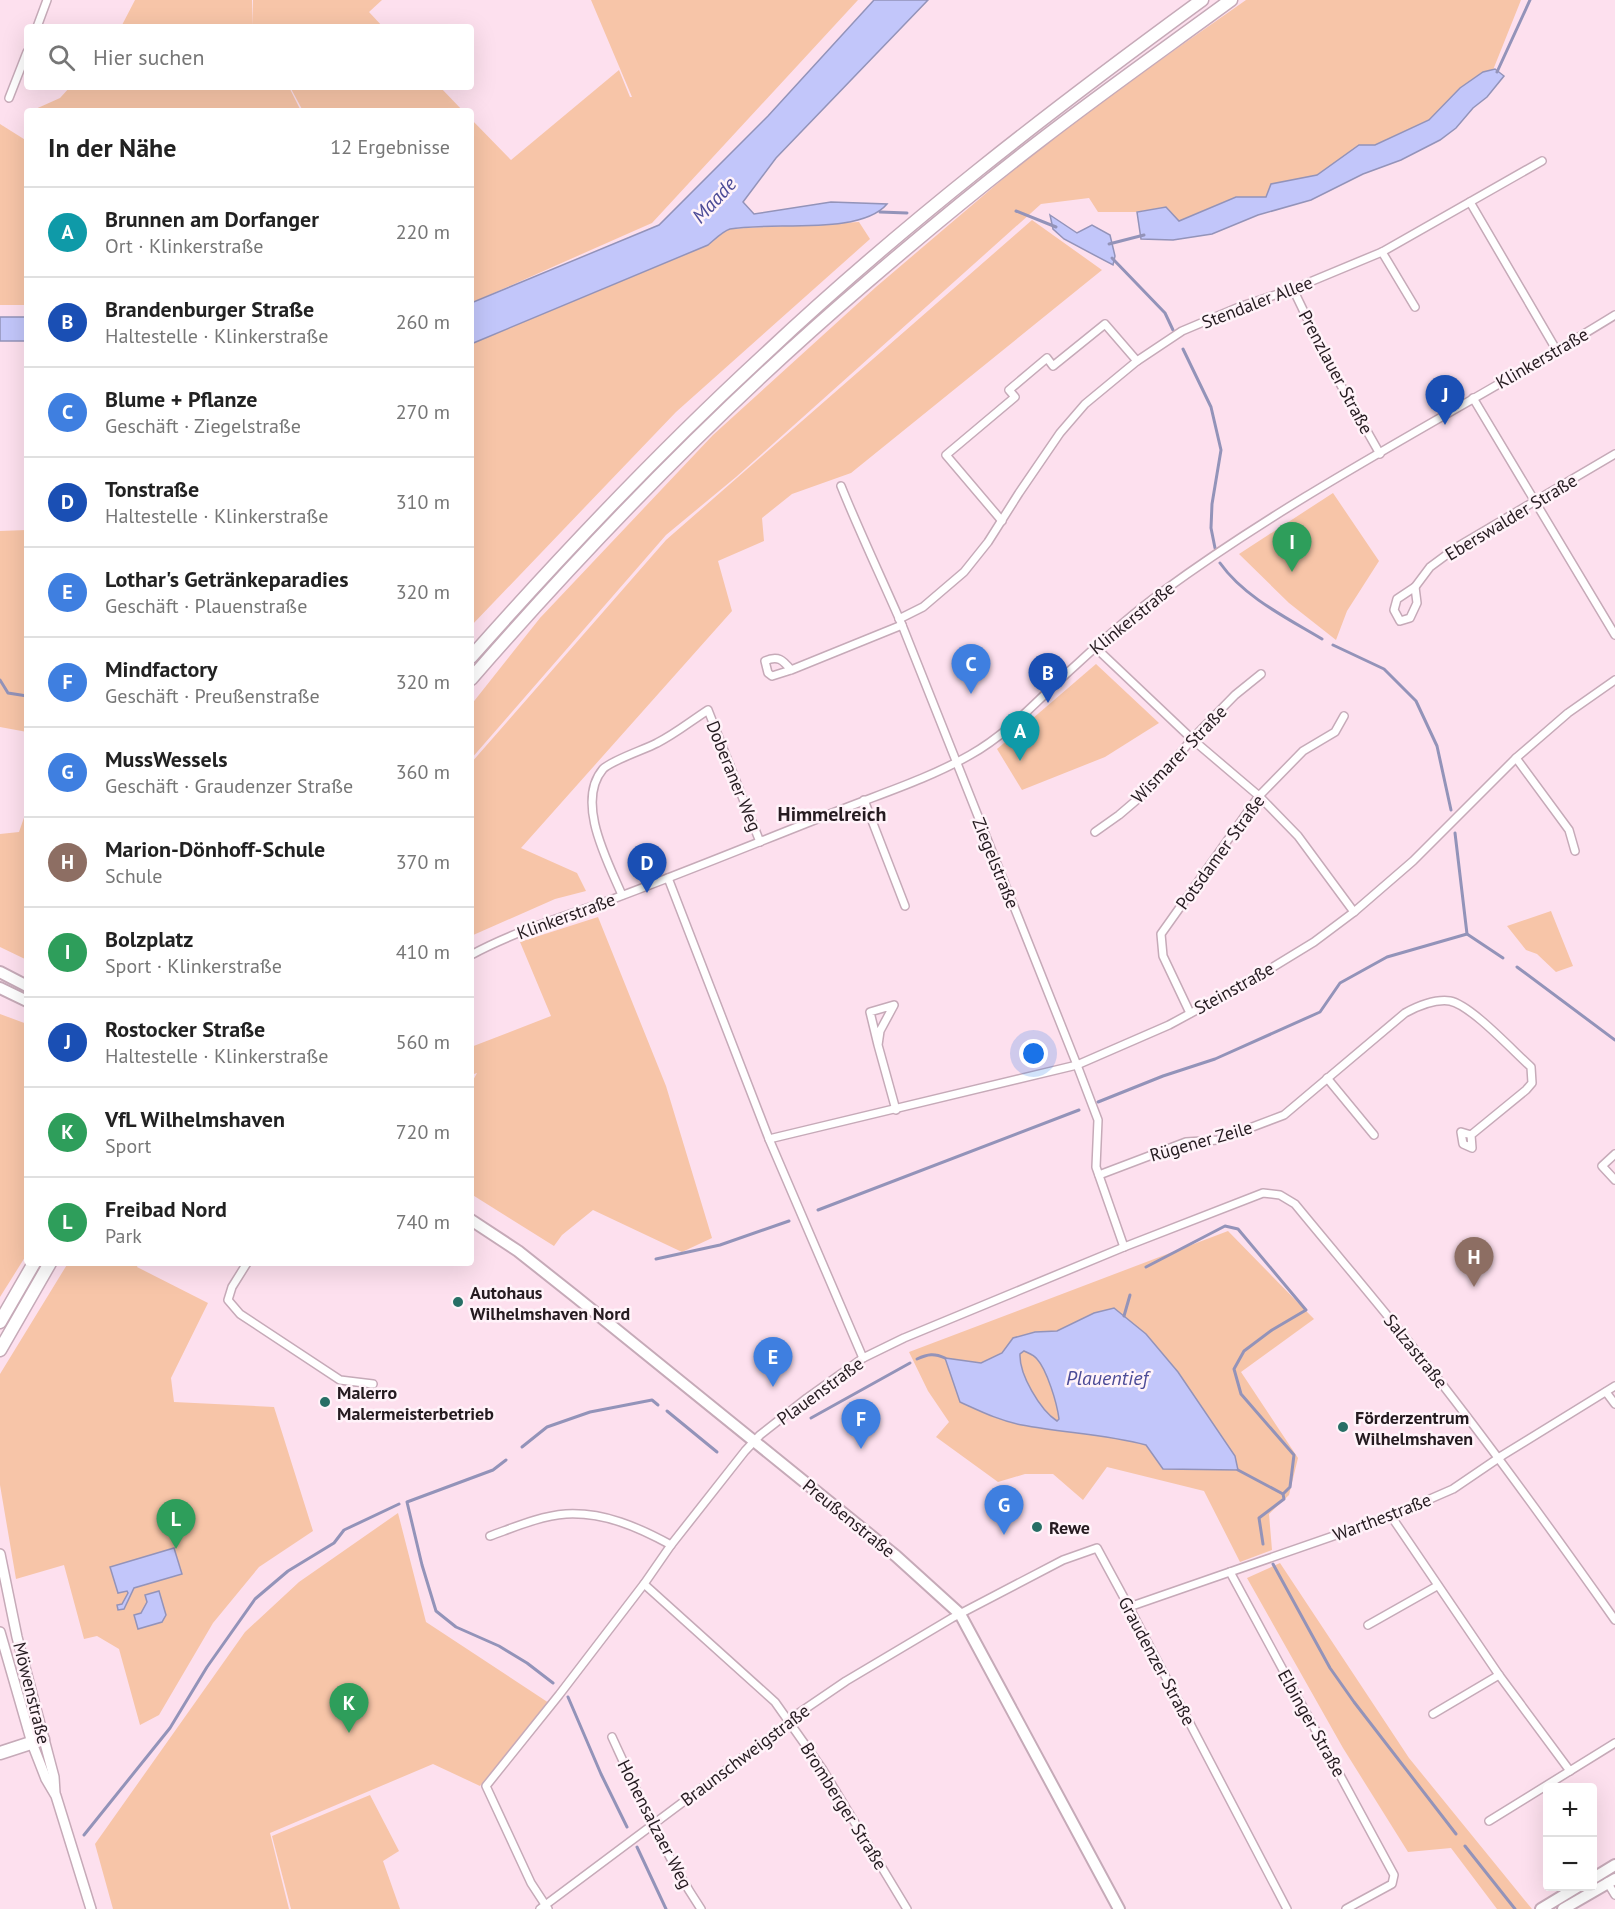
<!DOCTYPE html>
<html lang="de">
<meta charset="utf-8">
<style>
:root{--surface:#fff;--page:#f2f2f2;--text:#222;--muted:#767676;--line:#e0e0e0;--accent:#276e65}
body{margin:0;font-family:"PT Sans",sans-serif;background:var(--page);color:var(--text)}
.controls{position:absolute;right:18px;bottom:18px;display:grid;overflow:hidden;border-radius:6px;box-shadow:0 6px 24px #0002}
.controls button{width:54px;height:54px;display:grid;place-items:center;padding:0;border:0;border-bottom:2px solid var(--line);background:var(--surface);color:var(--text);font:30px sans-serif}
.you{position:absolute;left:1034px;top:1054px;width:21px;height:21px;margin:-15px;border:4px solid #fff;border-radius:50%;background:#1a73e8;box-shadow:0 0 0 9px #1a73e833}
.badge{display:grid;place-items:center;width:39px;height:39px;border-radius:50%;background:var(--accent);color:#fff;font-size:20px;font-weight:700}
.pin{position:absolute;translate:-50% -50px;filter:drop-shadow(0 2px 3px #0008)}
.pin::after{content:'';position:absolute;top:32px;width:21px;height:18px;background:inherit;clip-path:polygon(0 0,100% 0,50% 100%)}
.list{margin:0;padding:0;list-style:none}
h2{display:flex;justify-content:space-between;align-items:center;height:78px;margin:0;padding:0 24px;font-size:26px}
h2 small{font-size:20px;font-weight:400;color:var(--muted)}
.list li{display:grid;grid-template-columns:39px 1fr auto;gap:18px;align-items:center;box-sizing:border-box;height:90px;padding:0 24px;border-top:2px solid var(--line)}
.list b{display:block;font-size:22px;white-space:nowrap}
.list p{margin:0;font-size:20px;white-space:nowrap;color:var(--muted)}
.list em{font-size:20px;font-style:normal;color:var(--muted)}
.icon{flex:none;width:33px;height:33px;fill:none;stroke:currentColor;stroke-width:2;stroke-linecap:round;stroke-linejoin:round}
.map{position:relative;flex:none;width:1615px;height:1909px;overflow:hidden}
.search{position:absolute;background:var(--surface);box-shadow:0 6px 24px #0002;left:24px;top:24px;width:450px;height:66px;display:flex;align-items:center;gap:15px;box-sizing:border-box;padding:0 21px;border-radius:6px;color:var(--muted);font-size:22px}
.panel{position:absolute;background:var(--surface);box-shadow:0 6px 24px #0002;left:24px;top:108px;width:450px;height:1158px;border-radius:6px}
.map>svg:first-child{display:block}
.green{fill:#f7c5a8}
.water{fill:#c2c6fa;stroke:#9393b9;stroke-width:1.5;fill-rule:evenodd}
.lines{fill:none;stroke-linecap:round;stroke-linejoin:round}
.stream{stroke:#9393b9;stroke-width:3}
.minor-casing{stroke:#c6aab8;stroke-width:10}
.tertiary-casing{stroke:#c6aab8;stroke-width:12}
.secondary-casing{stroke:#c6aab8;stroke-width:14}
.motorway-casing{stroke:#c6aab8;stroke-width:15}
.minor{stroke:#fff;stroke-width:7}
.tertiary{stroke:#fff;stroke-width:9}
.secondary{stroke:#fff;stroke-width:10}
.motorway{stroke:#fff;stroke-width:12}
.poi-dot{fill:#276e65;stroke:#fff3f9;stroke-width:2}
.labels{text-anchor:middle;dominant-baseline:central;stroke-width:5;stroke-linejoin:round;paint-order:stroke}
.street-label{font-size:18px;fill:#251b20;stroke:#fff3f9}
.poi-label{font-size:18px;font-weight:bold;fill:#251b20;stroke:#fff3f9;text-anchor:start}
.water-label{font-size:20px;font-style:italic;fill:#4c4b97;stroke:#fff3f9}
.neighbourhood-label{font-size:20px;font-weight:bold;fill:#251b20;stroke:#fff3f9}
</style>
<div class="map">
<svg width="1615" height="1909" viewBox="0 0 1615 1909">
<rect width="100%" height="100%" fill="#fde0ee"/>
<g class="green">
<path d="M135 0H252V26L253 0H382L369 12 383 27H121Z"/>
<path d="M591 0H858L652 223 471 303V119L511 160 619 70 630 97H632Z"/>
<path d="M1246 0H1521L1493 70 1483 72 1460 88 1429 120 1375 145H1359L1317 175 1271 184 1266 197H1236L1179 221 1165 207 1137 212H1098L1089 198 1041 204 736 477 666 535 471 759V705L540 618 713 435 876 287 1059 131Z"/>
<path d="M70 87H289L301 111H31L60 98Z"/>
<path d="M290 87H440L463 111H303Z"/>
<path d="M0 124 27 141V305H0Z"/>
<path d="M1032 220 1102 270 851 473 792 494 762 518 764 541 718 561 732 611 521 848 577 873 586 891 555 899 471 936V763L666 540Z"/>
<path d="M859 222 870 239 676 412 471 626V344L708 245 728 229Z"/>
<path d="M1333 493 1379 561 1347 611 1336 640 1289 603 1239 554Z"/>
<path d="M27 530V732L0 727V531Z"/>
<path d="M1096 664 1159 723 1105 757 1022 790 997 749Z"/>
<path d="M27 809V960L0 947V834L19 832Z"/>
<path d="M1551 911 1573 966 1556 972 1537 954 1526 950 1507 926Z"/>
<path d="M598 917 666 1086 712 1238 682 1252 593 1210 562 1235 554 1246 471 1194V1084L477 1073 471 1075V1047L551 1016 520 942Z"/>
<path d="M0 1014 27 1024V1254L0 1297Z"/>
<path d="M1228 1231 1314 1319 1241 1372 1298 1458 1289 1495 1269 1514 1272 1550 1240 1562 1204 1491 1107 1467 1083 1500 1053 1474H1025L998 1482 936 1437 949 1422 928 1391 909 1352Z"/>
<path d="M68 1263H139L137 1267 208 1303 171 1378 174 1402 274 1407 313 1531 259 1567 213 1623 159 1715 140 1725 119 1649 97 1636 84 1639 64 1565 16 1579 0 1485V1374Z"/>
<path d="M398 1513 426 1622 549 1703 480 1786 433 1764 270 1833 289 1909H113L95 1844 245 1632 299 1582Z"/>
<path d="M1280 1563 1409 1758 1532 1909H1497L1451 1848 1408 1852 1343 1748 1247 1578Z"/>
<path d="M370 1795 399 1851 383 1861 400 1909H291L272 1836Z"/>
</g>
<g class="water">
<path d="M874 0H928L776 158 743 202 754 214 831 202 887 204C860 236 771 221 730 229 723 231 714 240 708 245L471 344V303L659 225 768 116Z"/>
<path d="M1495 69 1504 76 1487 97 1473 108 1456 128 1440 140 1401 160 1363 174 1311 200 1258 215 1212 234 1173 240 1141 239 1137 212 1166 207 1179 221 1236 197H1266L1271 184 1317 175 1359 145H1375L1429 120 1460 88 1483 72Z"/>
<path d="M1050 215 1077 233 1092 225 1110 235 1115 256 1113 265 1064 239 1053 229Z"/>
<rect x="0" y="317" width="27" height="24"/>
<path d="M1114 1308 1146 1334 1178 1372 1235 1456 1238 1470 1163 1469 1146 1445C1105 1434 1063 1433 1022 1425 1000 1421 980 1411 960 1402L945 1358 981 1363 1002 1353 1013 1338 1035 1332 1057 1331 1094 1313ZM1024 1351C1028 1353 1034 1355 1037 1359 1047 1370 1057 1403 1059 1419L1057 1421C1040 1410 1019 1374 1020 1354Z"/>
<path d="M174 1548 182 1574 134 1588 124 1609 118 1610 117 1605 122 1604 128 1593 127 1591 118 1593 110 1567Z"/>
<path d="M159 1591 166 1615 162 1622 138 1629 134 1615 141 1613 147 1602 145 1595Z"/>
</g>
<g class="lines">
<g class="stream">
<path d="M1497 72 1530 0"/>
<path d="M1016 211 1056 227"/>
<path d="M880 212 907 213"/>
<path d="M1109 244 1144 235"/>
<path d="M1112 258 1165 313 1173 330"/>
<path d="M1183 349 1211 407 1221 450 1212 504 1211 528 1215 548"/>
<path d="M1220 563C1244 597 1287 618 1322 639"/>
<path d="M1333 645 1384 669 1416 701 1437 746 1451 810"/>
<path d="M0 680 8 693 27 696"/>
<path d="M1455 833 1467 934 1503 958"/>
<path d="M1517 967 1615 1040"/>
<path d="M1098 1102 1163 1076 1215 1059 1320 1012 1340 983 1387 957 1467 934"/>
<path d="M818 1210 1079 1110"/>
<path d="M656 1259 720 1245 789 1221"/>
<path d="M1146 1267 1225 1226 1238 1229 1306 1310 1272 1330 1244 1351 1234 1369 1241 1394 1294 1455 1290 1487 1283 1494 1238 1470"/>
<path d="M1124 1316 1130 1295"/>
<path d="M917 1359C928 1354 934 1353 945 1358"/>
<path d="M667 1411 717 1452"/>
<path d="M811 1418 910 1363"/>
<path d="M522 1447 547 1427 590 1412 652 1400 658 1405"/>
<path d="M506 1460 493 1470 407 1502 422 1565 436 1611 456 1627 499 1646 527 1663 553 1683"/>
<path d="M1263 1544 1259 1518 1284 1499 1283 1494"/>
<path d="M1273 1564 1330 1668 1354 1702 1456 1834"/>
<path d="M568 1697 601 1774 627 1827"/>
<path d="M84 1835 170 1728 207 1667 255 1599 288 1571 334 1543 344 1530 399 1504"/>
<path d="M1465 1846 1515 1909"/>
<path d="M637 1847 666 1909"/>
</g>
<defs>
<g id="minor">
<path d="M37 27 47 0"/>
<path d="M9 98 27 52"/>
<path d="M1470 202 1557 351"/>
<path d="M1382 252 1415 307"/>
<path d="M1293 289 1330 366 1380 454"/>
<path d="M1473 398 1615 635"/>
<path d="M841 486C860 533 882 579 902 625L1077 1065 1098 1120 1096 1167 1124 1247"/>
<path d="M1002 521 946 455 1015 397 1009 390 1047 358 1053 366 1105 324 1137 361"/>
<path d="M1415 587 1430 567 1457 547 1615 454"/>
<path d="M1415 587 1417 603 1410 618 1400 621 1394 610 1397 599Z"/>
<path d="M899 619 923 607 964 572 988 542 1019 493 1060 433 1085 404 1137 361 1182 331 1239 307 1293 289 1382 252 1542 161"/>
<path d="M1096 648 1192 739 1259 796 1298 836 1354 912"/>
<path d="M791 670C783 660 778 655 765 661L768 673 772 676 791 670 902 625"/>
<path d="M1516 758 1569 830 1575 851"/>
<path d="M864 800 905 906"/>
<path d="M1095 832 1119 815 1153 786 1192 739 1235 695 1261 674"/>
<path d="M668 878 769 1139 863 1358"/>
<path d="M622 895C608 862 575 802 603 769 610 761 646 749 657 743 675 734 691 721 708 710L760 842"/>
<path d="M471 955C515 931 566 916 613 899 688 871 761 841 835 812 880 794 928 779 970 755 1011 732 1041 696 1076 665 1103 640 1132 614 1162 592 1305 487 1465 408 1615 315"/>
<path d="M1190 1013 1163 956 1161 934 1259 796 1303 751 1335 732 1344 716"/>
<path d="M878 1045 870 1012 894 1005 880 1031 878 1045 896 1110"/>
<path d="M1327 1078 1374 1135"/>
<path d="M769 1139 1077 1065 1169 1025 1252 980 1314 942 1354 912 1413 861 1516 758 1568 713 1615 680"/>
<path d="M1615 1154 1602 1166 1615 1180"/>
<path d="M1099 1175 1186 1142 1218 1140 1284 1115 1405 1013C1418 1006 1436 999 1450 1001 1471 1005 1513 1051 1531 1067L1532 1083 1526 1090 1471 1135 1461 1132 1463 1144 1472 1148 1471 1135"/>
<path d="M247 1263 232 1287 228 1300 240 1314 340 1380 373 1384"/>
<path d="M1606 1392 1615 1404"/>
<path d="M1391 1516 1499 1675 1570 1771"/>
<path d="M490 1536C515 1527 540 1516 566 1514 604 1512 638 1527 671 1545"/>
<path d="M1230 1572 1394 1875 1392 1884 1346 1909"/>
<path d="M644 1584 775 1702 823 1770 907 1909"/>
<path d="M1129 1607 1391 1516 1453 1489 1503 1455 1615 1386"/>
<path d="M1368 1625 1437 1586"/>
<path d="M1433 1714 1499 1675"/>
<path d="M612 1737C639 1796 665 1855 701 1909"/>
<path d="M1489 1821 1615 1743"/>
<path d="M1607 1882 1615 1895"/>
<path d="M540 1909 790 1722 799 1713 846 1681 952 1618 1063 1560 1097 1548 1129 1607 1287 1909"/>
<path d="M548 1909 531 1883 486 1786 559 1695 644 1584 671 1545 745 1451 760 1435 807 1398 863 1358 904 1338 1124 1247 1263 1193 1280 1195 1295 1204C1345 1265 1397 1325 1445 1388 1504 1464 1560 1542 1615 1620"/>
</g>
<g id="tertiary">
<path d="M0 1554 17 1637 54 1777 55 1793"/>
<path d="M0 1632 32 1743 46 1779 56 1796 91 1909"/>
</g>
<g id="secondary">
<path d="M0 972 27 986"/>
<path d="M0 988 27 1001"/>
<path d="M471 1220 518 1251 576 1297 896 1556 960 1614 1119 1909"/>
<path d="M1592 1879 1615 1865"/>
<path d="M1541 1909 1579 1886"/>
<path d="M1563 1909 1615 1879"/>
</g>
<g id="motorway">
<path d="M471 657C564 552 661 450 764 355 901 226 1050 111 1202 0"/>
<path d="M471 679C593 539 724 404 866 283 923 234 981 186 1041 140 1103 92 1167 47 1231 0"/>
<path d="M0 1322 34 1263"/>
<path d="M0 1350 50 1263"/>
<path d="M0 1753 43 1739"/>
</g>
</defs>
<use href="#minor" class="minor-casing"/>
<use href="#tertiary" class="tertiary-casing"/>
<use href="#secondary" class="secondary-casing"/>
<use href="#motorway" class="motorway-casing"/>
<use href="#minor" class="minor"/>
<use href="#tertiary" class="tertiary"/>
<use href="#secondary" class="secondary"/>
<use href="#motorway" class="motorway"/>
</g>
<g class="poi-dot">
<circle cx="458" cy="1302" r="6"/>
<circle cx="325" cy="1402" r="6"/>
<circle cx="1343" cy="1427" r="6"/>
<circle cx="1037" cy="1527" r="6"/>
</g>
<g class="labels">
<g class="street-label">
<text transform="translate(1257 302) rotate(-21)">Stendaler Allee</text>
<text transform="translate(1542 358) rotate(-30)">Klinkerstraße</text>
<text transform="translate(1336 372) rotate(62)">Prenzlauer Straße</text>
<text transform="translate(1511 517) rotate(-31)">Eberswalder Straße</text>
<text transform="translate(1132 618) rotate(-39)">Klinkerstraße</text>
<text transform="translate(1179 754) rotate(-46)">Wismarer Straße</text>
<text transform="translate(734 776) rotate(68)">Doberaner Weg</text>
<text transform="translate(1220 852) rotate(-54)">Potsdamer Straße</text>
<text transform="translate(996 863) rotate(68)">Ziegelstraße</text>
<text transform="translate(566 916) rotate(-20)">Klinkerstraße</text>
<text transform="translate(1234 988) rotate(-29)">Steinstraße</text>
<text transform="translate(1201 1141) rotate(-16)">Rügener Zeile</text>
<text transform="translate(1416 1351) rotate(51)">Salzastraße</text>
<text transform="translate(820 1391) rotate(-36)">Plauenstraße</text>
<text transform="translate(1382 1517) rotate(-21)">Warthestraße</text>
<text transform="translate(849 1518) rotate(39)">Preußenstraße</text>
<text transform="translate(1157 1661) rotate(62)">Graudenzer Straße</text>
<text transform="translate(32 1693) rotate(76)">Möwenstraße</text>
<text transform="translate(1312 1723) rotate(61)">Elbinger Straße</text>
<text transform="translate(745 1755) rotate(-37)">Braunschweigstraße</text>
<text transform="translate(844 1806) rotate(58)">Bromberger Straße</text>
<text transform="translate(655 1824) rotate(63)">Hohensalzaer Weg</text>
</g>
<g class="poi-label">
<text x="470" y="1292">Autohaus<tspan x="470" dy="21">Wilhelmshaven Nord</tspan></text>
<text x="337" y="1392">Malerro<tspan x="337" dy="21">Malermeisterbetrieb</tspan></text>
<text x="1355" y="1417">Förderzentrum<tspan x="1355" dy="21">Wilhelmshaven</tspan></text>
<text x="1049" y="1527">Rewe</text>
</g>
<g class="water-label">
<text transform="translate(714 200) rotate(-47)">Maade</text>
<text x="1107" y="1378">Plauentief</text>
</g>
<g class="neighbourhood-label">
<text x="832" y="814">Himmelreich</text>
</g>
</g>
</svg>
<div class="controls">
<button>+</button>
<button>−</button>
</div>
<div class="you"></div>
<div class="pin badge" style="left:1020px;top:761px;background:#0f9aa8">A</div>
<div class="pin badge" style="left:1048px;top:703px;background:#1a4fb4">B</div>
<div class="pin badge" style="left:971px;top:694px;background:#3f7fe0">C</div>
<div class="pin badge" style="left:647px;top:893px;background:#1a4fb4">D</div>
<div class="pin badge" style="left:773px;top:1387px;background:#3f7fe0">E</div>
<div class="pin badge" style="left:861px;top:1449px;background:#3f7fe0">F</div>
<div class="pin badge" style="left:1004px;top:1535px;background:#3f7fe0">G</div>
<div class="pin badge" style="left:1474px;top:1287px;background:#8d6e63">H</div>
<div class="pin badge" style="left:1292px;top:572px;background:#2e9e5b">I</div>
<div class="pin badge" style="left:1445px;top:425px;background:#1a4fb4">J</div>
<div class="pin badge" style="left:349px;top:1733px;background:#2e9e5b">K</div>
<div class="pin badge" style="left:176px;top:1549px;background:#2e9e5b">L</div>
<div class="search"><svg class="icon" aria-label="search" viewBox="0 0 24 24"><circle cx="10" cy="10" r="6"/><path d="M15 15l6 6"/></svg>Hier suchen</div>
<section class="panel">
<h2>In der Nähe<small>12 Ergebnisse</small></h2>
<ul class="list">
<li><span class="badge" style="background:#0f9aa8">A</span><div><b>Brunnen am Dorfanger</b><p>Ort · Klinkerstraße</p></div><em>220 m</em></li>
<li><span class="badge" style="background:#1a4fb4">B</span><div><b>Brandenburger Straße</b><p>Haltestelle · Klinkerstraße</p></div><em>260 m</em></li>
<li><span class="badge" style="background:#3f7fe0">C</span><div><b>Blume + Pflanze</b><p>Geschäft · Ziegelstraße</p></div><em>270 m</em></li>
<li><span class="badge" style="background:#1a4fb4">D</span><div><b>Tonstraße</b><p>Haltestelle · Klinkerstraße</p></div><em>310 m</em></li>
<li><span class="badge" style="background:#3f7fe0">E</span><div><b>Lothar's Getränkeparadies</b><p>Geschäft · Plauenstraße</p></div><em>320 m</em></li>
<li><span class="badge" style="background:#3f7fe0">F</span><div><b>Mindfactory</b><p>Geschäft · Preußenstraße</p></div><em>320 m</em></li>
<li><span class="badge" style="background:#3f7fe0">G</span><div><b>MussWessels</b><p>Geschäft · Graudenzer Straße</p></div><em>360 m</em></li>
<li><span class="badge" style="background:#8d6e63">H</span><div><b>Marion-Dönhoff-Schule</b><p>Schule</p></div><em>370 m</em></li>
<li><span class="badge" style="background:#2e9e5b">I</span><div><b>Bolzplatz</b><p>Sport · Klinkerstraße</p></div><em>410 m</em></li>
<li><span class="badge" style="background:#1a4fb4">J</span><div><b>Rostocker Straße</b><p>Haltestelle · Klinkerstraße</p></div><em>560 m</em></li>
<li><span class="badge" style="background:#2e9e5b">K</span><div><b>VfL Wilhelmshaven</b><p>Sport</p></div><em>720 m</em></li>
<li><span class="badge" style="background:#2e9e5b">L</span><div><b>Freibad Nord</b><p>Park</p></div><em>740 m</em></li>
</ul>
</section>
</div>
